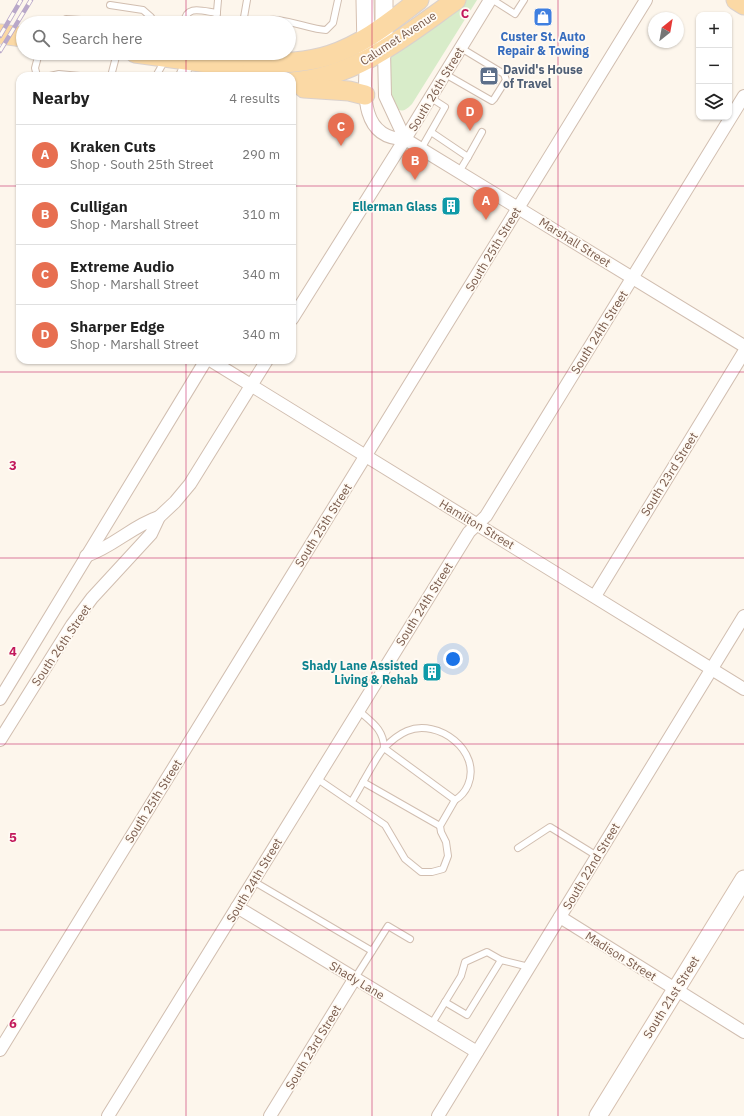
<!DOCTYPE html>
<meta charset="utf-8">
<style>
:root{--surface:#fff;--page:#f6f6f6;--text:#222;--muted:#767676;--line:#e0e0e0;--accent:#e76f51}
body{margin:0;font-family:"IBM Plex Sans",sans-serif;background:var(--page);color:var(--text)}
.controls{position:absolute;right:12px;top:12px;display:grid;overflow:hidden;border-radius:8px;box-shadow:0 1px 3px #0004}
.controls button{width:36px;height:36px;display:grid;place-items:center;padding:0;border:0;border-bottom:1px solid var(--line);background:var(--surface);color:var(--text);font:20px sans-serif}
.compass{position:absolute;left:648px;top:12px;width:36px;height:36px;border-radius:50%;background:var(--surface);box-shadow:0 1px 3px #0004;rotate:31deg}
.you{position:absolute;left:453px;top:659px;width:14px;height:14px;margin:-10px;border:3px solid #fff;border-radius:50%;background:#1a73e8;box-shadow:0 0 0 6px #1a73e833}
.badge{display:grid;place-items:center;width:26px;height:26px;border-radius:50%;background:var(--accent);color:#fff;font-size:13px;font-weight:700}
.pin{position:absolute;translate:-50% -33px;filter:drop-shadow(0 1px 2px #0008)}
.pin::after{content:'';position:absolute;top:21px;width:14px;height:12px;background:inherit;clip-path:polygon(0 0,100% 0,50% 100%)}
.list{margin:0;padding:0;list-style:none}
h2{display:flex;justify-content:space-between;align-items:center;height:52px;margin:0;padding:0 16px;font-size:17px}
h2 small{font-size:13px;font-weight:400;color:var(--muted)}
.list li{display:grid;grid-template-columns:26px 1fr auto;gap:12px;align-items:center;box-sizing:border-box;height:60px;padding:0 16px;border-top:1px solid var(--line)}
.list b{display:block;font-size:15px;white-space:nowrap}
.list p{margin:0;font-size:13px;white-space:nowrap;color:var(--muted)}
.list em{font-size:13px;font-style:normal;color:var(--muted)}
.icon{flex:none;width:22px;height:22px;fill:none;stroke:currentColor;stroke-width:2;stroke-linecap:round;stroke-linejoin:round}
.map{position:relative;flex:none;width:744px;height:1116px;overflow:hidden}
.search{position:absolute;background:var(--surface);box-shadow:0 1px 3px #0004;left:16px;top:16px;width:280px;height:44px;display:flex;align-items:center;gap:10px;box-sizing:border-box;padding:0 14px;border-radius:22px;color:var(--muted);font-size:15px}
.panel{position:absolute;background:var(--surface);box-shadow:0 1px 3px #0004;left:16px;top:72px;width:280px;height:292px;border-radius:12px}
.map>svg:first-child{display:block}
.green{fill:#d8ecc9}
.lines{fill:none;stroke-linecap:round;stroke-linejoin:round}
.lane-casing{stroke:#d1beb0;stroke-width:8}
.street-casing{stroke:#d1beb0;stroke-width:14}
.secondary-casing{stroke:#d6c0b0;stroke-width:19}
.primary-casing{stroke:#dad1cd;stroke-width:21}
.lane{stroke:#fff;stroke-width:6}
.street{stroke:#fff;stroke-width:12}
.secondary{stroke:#fff;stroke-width:17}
.primary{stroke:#fbd9a5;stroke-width:19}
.rail-casing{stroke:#b9a8c9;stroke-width:4.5}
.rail{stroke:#fffaf3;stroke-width:3;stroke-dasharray:9;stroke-linecap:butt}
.grid{fill:none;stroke:#c2185b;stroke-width:1;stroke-opacity:0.55}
.labels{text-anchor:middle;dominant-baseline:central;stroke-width:3.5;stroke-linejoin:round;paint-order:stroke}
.shop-label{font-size:12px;font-weight:bold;fill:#366cbe;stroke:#fffaf3}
.street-label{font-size:12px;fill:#7a5c4d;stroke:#fffaf3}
.service-label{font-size:12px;font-weight:bold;fill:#4e5e75;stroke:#fffaf3;text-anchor:start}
.culture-label{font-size:12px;font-weight:bold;fill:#0d838f;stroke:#fffaf3;text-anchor:end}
.grid-label{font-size:13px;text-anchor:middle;font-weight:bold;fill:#c2185b;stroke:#fffaf3;stroke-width:3.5;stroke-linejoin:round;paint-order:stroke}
</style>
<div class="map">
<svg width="744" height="1116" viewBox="0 0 744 1116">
<rect width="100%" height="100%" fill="#fdf6ec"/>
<path class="green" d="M466 0H477L412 104C387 131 390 66 390 55Z"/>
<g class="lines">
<defs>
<g id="lane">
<path d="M493 0 515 14 524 0"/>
<path d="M110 5 143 10 151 17V23"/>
<path d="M64 23 66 19 81 20 85 23"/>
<path d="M184 23C186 4 202 11 217 13"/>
<path d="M216 23 218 0"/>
<path d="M243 23 247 0"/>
<path d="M261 23C276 13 308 30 326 30L333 23 338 0"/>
<path d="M235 65 237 53"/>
<path d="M445 74 492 101 494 99 506 80 504 74 461 48"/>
<path d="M37 76 35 68 39 53"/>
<path d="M50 76 59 74 80 76"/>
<path d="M111 76 117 53"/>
<path d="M156 76 165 60"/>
<path d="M431 132 468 157 482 132"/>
<path d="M421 149 445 107 431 98"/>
<path d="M459 172 468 157"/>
<path d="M316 778 385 825 405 859 421 872H432L443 869 448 856 446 842 441 832 440 826 455 800 384 748C384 729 371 722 358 710"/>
<path d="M363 782 440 826"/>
<path d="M352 801C360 789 376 756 385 747 391 741 400 734 407 731 438 718 482 751 468 785 465 792 462 796 455 800"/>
<path d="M518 848 550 827 597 856"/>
<path d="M253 881 372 951"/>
<path d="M355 978 388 926 410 939"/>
<path d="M445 1002 467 1015 501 960"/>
<path d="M431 1025 461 976 465 962 487 952 501 960 529 967"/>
</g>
<g id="street">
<path d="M384 51 385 96 405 139"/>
<path d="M366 61C364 94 361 139 405 139L744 346"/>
<path d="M182 76 189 61"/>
<path d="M292 319 405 139 490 0"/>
<path d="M210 360 744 689"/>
<path d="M86 556C113 547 132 526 159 517"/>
<path d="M595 596 744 352"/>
<path d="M0 699 206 360"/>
<path d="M0 740 72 625 92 598 151 534 159 517 175 502 190 484 267 360"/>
<path d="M237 907 477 1052"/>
<path d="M560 917 744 1032"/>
<path d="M0 1050 646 0"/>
<path d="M108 1116 469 532 486 516 744 96"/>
<path d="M270 1116 355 978"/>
<path d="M438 1116 744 616"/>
</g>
<g id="secondary">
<path d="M365 0 366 49"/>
<path d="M384 0V51"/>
<path d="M598 1116 744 879"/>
</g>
<g id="primary">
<path d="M736 0 744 5"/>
<path d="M0 34 23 37"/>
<path d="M135 53 252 69 262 76"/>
<path d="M252 69C266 59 278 64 294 62 306 61 318 59 330 55 364 44 391 21 419 0"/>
<path d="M292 82C357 77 405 36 456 0"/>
<path d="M304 88 349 91 365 95"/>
</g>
</defs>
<use href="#lane" class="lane-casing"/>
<use href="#street" class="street-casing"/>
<use href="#secondary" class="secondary-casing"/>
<use href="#primary" class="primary-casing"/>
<use href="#lane" class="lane"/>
<use href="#street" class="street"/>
<use href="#secondary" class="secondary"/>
<use href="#primary" class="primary"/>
<defs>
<g id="rail">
<path d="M0 36 21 0"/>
<path d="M0 51 31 0"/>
</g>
</defs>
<use href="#rail" class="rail-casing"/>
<use href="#rail" class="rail"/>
</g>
<path class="grid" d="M186 0V23M372 0V1116M558 0V1116M186 53V76M0 186H20M292 186H744M186 360V1116M0 372H744M0 558H744M0 744H744M0 930H744"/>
<defs>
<symbol id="shop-square" viewBox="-11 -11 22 22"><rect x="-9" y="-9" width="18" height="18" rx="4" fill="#3f7fe0" stroke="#fffaf3"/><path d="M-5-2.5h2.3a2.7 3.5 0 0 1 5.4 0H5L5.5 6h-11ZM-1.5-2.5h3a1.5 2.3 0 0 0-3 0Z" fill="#fff"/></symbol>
<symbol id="office-square" viewBox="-11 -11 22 22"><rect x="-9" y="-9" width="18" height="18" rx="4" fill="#5c6f8a" stroke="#fffaf3"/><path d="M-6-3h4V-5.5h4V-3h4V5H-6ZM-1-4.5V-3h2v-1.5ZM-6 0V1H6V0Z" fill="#fff"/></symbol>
<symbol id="building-square" viewBox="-11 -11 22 22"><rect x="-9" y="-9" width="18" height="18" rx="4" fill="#0f9aa8" stroke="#fffaf3"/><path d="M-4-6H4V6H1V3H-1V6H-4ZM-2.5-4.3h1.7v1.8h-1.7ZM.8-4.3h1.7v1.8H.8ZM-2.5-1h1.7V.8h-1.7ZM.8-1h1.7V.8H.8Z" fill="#fff"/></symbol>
</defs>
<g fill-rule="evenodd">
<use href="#shop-square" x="532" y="6" width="22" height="22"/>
<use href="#office-square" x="478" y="65" width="22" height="22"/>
<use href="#building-square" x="440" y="195" width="22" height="22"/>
<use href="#building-square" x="421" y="661" width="22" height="22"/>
</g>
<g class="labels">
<g class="shop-label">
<text x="543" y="36">Custer St. Auto<tspan x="543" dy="14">Repair &amp; Towing</tspan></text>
</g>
<g class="street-label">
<text transform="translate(398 38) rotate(-33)">Calumet Avenue</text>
<text transform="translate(436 89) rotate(-59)">South 26th Street</text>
<text transform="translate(575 242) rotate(32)">Marshall Street</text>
<text transform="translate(493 249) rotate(-59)">South 25th Street</text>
<text transform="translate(599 332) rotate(-58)">South 24th Street</text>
<text transform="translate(669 474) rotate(-58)">South 23rd Street</text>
<text transform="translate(477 524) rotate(31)">Hamilton Street</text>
<text transform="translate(323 525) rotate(-58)">South 25th Street</text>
<text transform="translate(424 604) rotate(-58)">South 24th Street</text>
<text transform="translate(61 645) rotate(-56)">South 26th Street</text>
<text transform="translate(153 801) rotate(-58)">South 25th Street</text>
<text transform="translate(591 866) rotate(-59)">South 22nd Street</text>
<text transform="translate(254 880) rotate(-59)">South 24th Street</text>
<text transform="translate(621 956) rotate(32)">Madison Street</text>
<text transform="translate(357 980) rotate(31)">Shady Lane</text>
<text transform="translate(671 997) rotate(-58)">South 21st Street</text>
<text transform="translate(313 1047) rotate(-59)">South 23rd Street</text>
</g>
<g class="service-label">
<text x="503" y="69">David's House<tspan x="503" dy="14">of Travel</tspan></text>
</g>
<g class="culture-label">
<text x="437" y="206">Ellerman Glass</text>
<text x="418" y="665">Shady Lane Assisted<tspan x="418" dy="14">Living &amp; Rehab</tspan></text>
</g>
</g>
<g class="grid-label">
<text x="465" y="18">C</text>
<text x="13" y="470">3</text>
<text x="13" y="656">4</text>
<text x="13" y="842">5</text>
<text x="13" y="1028">6</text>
</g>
</svg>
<div class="controls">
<button>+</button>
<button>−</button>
<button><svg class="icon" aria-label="layers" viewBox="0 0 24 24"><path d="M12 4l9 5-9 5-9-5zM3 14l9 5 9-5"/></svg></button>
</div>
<svg class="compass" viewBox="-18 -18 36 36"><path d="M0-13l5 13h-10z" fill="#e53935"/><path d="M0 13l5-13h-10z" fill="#767676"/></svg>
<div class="you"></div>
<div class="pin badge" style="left:486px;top:220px">A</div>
<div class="pin badge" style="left:415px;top:180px">B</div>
<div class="pin badge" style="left:341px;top:146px">C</div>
<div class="pin badge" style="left:470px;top:131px">D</div>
<div class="search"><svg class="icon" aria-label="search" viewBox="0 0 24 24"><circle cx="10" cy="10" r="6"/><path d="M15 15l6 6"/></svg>Search here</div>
<section class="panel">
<h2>Nearby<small>4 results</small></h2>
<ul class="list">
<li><span class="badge">A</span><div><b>Kraken Cuts</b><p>Shop · South 25th Street</p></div><em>290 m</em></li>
<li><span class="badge">B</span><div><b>Culligan</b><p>Shop · Marshall Street</p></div><em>310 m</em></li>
<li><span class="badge">C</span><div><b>Extreme Audio</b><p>Shop · Marshall Street</p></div><em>340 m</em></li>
<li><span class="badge">D</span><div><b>Sharper Edge</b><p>Shop · Marshall Street</p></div><em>340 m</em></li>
</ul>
</section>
</div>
